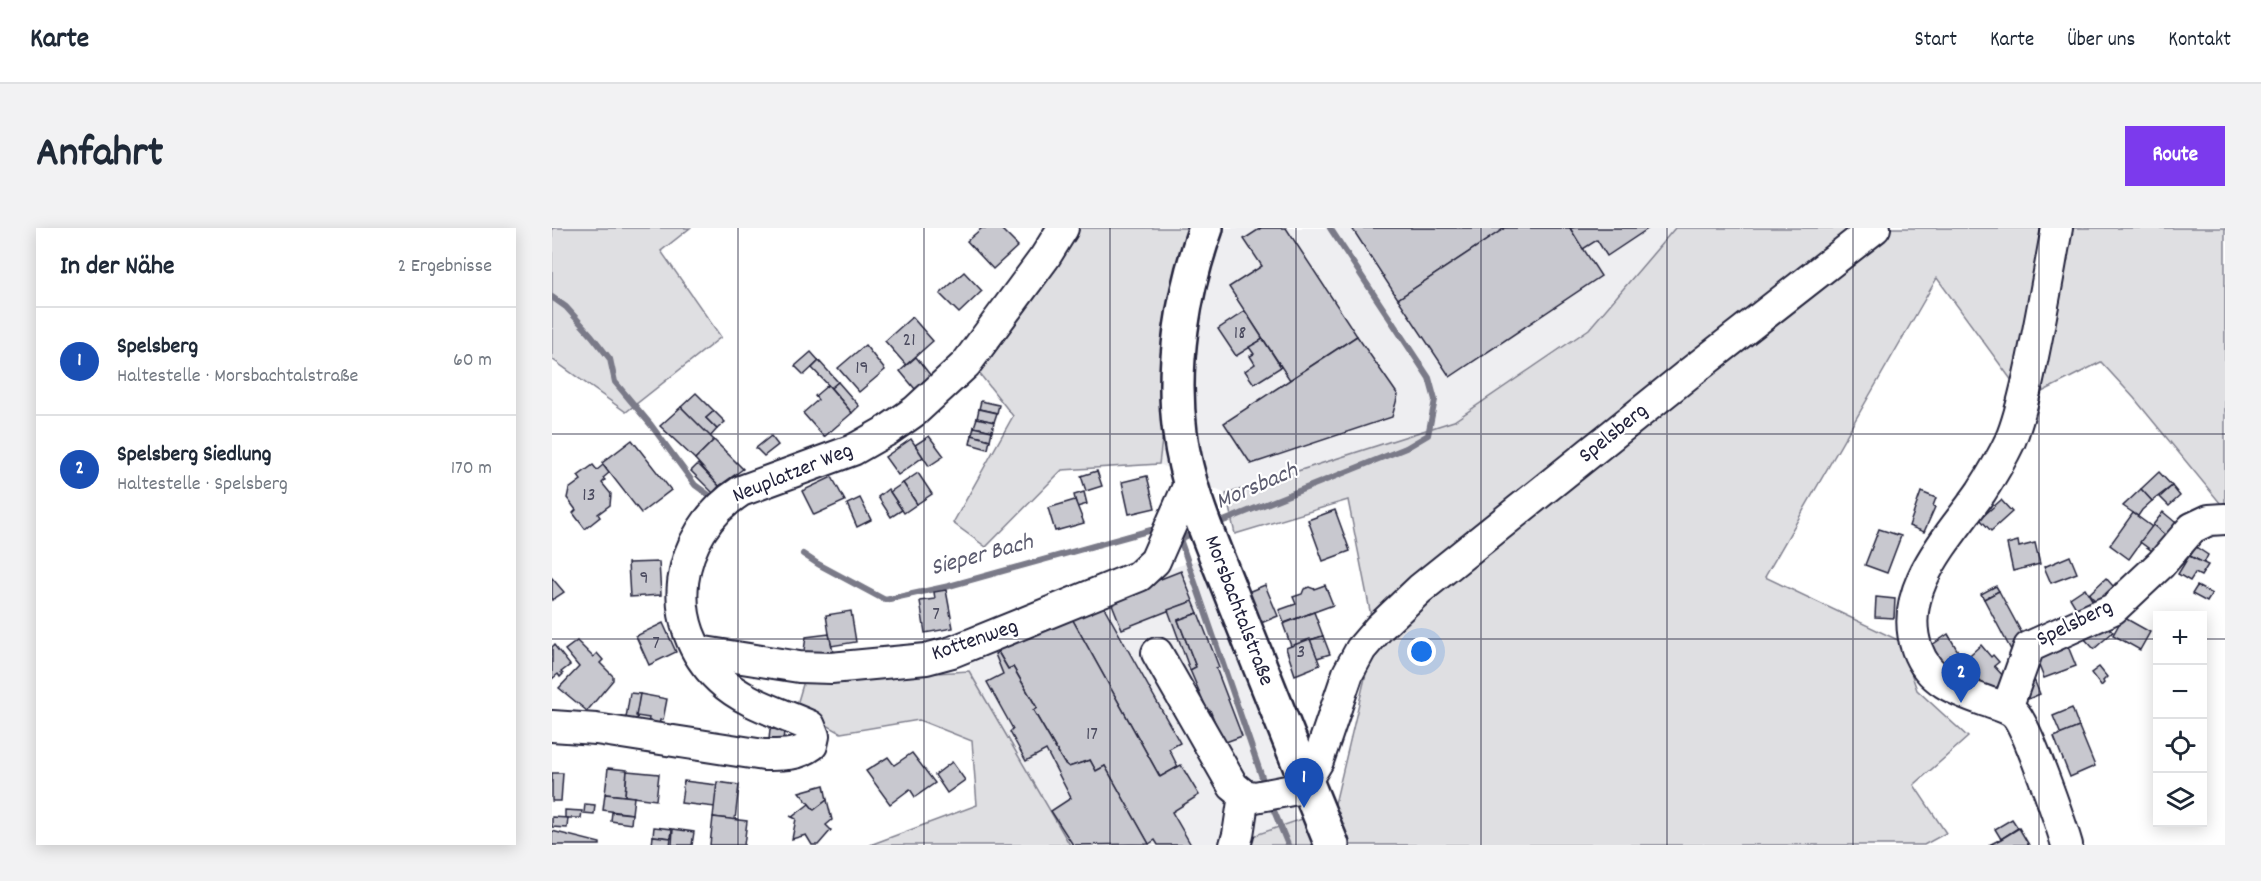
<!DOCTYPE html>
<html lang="de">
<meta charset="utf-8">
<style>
:root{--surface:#fff;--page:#f2f2f3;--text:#1f2937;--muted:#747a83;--line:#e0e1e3;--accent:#7c3aed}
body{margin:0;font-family:Dekko,sans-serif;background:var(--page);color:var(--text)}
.controls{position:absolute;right:18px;bottom:18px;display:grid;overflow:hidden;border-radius:0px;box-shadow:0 3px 15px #0003}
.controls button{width:54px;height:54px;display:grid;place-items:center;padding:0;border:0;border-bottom:2px solid var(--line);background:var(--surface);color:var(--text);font:30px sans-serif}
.you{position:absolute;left:870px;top:424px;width:21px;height:21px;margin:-15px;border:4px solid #fff;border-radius:50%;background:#1a73e8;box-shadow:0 0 0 9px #1a73e833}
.badge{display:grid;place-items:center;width:39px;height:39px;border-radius:50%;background:var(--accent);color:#fff;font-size:20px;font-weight:700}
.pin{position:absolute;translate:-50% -50px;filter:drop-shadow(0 2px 3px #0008)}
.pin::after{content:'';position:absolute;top:32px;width:21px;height:18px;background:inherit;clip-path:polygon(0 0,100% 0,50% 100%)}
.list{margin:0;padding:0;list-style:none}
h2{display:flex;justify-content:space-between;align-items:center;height:78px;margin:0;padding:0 24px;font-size:26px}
h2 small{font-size:20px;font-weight:400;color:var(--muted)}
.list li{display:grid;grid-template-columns:39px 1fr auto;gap:18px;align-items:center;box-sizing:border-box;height:108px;padding:0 24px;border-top:2px solid var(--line)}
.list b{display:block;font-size:22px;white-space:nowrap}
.list p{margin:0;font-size:20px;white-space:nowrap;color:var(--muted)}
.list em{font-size:20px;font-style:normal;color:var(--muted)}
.icon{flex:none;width:33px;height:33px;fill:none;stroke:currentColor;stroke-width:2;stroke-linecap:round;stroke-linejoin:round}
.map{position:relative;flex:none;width:1673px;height:617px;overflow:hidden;border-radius:0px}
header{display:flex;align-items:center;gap:36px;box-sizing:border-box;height:84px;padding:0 30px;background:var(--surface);border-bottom:2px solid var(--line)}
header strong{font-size:28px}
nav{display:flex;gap:33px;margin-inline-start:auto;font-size:21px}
.intro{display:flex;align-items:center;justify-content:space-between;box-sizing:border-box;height:144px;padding:0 36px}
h1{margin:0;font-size:42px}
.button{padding:15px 27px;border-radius:0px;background:var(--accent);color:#fff;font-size:21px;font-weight:700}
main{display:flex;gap:36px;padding:0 36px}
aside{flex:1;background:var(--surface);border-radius:0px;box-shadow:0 3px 15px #0003}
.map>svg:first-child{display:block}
.built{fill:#eeeef1}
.green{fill:#dfdfe2;stroke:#80808e;stroke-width:1.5}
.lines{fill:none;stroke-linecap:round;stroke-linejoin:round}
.stream{stroke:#7a7a88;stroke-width:6}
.building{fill:#c8c8cf;stroke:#22223b;stroke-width:1.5}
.minor-casing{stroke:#22223b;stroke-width:34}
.major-casing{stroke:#22223b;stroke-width:38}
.minor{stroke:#fff;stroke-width:30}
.major{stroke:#fff;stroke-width:33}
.grid{fill:none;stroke:#22223b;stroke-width:1.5;stroke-opacity:0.55}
.labels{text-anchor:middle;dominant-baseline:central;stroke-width:4.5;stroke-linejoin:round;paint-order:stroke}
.number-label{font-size:20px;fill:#4c4c60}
.street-label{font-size:22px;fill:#22223b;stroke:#fff}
.water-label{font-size:24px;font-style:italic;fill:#5c5c6f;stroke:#fff}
</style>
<header>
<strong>Karte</strong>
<nav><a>Start</a><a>Karte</a><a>Über uns</a><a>Kontakt</a></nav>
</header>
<div class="intro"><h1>Anfahrt</h1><a class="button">Route</a></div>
<main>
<aside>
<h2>In der Nähe<small>2 Ergebnisse</small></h2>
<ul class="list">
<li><span class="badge" style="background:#1a4fb4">1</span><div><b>Spelsberg</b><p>Haltestelle · Morsbachtalstraße</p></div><em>60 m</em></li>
<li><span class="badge" style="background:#1a4fb4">2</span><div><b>Spelsberg Siedlung</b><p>Haltestelle · Spelsberg</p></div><em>170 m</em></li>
</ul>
</aside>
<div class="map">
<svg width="1673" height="617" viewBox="0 0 1673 617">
<rect width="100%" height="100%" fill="#fff"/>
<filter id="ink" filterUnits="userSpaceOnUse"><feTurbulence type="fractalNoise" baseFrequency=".0167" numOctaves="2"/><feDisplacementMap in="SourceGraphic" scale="12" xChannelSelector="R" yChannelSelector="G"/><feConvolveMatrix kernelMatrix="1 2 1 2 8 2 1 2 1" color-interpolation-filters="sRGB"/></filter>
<g filter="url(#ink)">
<g class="built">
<path d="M641 0H1123L1037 100 902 193 674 266 607 236 633 26Z"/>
<path d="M654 329 745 593 693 611 690 617H518L417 443 428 403Z"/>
</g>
<g class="green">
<path d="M0 0H138L109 23 169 109 74 184 0 131Z"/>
<path d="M524 0H641L633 26 607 236 510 242 434 319 401 295 461 188 427 145 505 40Z"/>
<path d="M1123 0H1673V281L1582 170 1549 134 1474 172 1385 50 1213 349 1348 413 1365 462 1416 509 1362 557 1394 605 1372 617H690L692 611 782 580 823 408 796 272 683 306 674 266 902 193 1037 101Z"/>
<path d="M417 443 518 617H318L425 577 420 513 367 492 289 505 244 480 252 453Z"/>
</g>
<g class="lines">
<g class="stream">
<path d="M0 69 14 79 40 108 58 131 63 154 99 197 143 257 161 270"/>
<path d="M664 296 854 220 876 207 883 172 877 150 778 0"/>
<path d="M646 303 628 311 713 558"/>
<path d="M251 326 266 336 333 372 397 358 599 302 606 304"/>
<path d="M718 573 736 617"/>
</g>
</g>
<g class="building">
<path d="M430 0H448L466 18 441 41 415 13Z"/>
<path d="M709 0H734L805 108 738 152 677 59 710 38 692 11Z"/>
<path d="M800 0H953L846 71Z"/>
<path d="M953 0H1018L1049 48 898 149 846 71Z"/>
<path d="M1018 0H1097L1055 28 1045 12 1031 21Z"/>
<path d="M412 44 430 63 407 85 388 66Z"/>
<path d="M693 83 711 111 684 128 666 101Z"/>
<path d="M360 89 381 113 354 137 333 113Z"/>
<path d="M805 108 846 167 840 189 699 236 672 195Z"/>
<path d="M711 111 729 139 702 156 693 143 703 136 698 128 702 126 697 119Z"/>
<path d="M313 117 333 142 307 164 286 140Z"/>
<path d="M259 124 267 133 252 147 243 138Z"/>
<path d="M364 129 379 148 363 161 348 143Z"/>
<path d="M267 133 286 154 279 160 260 140Z"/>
<path d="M286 154 307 178 300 185 279 160Z"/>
<path d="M276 157 300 185 272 209 251 185 266 172 263 168Z"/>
<path d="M144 165 162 183 154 190 165 201 158 209 129 179Z"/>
<path d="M429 173 447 177 445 185 427 181Z"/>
<path d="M129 179 162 212 143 231 108 198Z"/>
<path d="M427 181 445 185 442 194 425 190Z"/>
<path d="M162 183 173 194 165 201 154 190Z"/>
<path d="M425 190 442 194 440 203 422 199Z"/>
<path d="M422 199 440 203 438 212 420 207Z"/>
<path d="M420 207 438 212 436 221 418 216Z"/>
<path d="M219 208 226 217 212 228 204 220Z"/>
<path d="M377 208 392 228 377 238 363 217Z"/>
<path d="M359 211 371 229 346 247 333 229Z"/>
<path d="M80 212 119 262 89 285 50 235Z"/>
<path d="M162 212 191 241 167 258 143 231Z"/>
<path d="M146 236 167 258 161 265 139 243Z"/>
<path d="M41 237 45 242 51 237 57 245 51 250 53 252 50 255 59 266 58 277 46 286 48 289 33 301 21 285 24 282 15 270 17 261 29 252 26 248Z"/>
<path d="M545 243 550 258 534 263 529 248Z"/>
<path d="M1607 244 1620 258 1600 273 1589 261Z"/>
<path d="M366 245 380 266 365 276 351 255Z"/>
<path d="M595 248 603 280 577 286 570 254Z"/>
<path d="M280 249 293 273 262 287 250 263Z"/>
<path d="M351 255 365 276 352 285 338 264Z"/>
<path d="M1620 258 1628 268 1617 278 1608 269Z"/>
<path d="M336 261 350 282 339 289 326 269Z"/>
<path d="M1589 261 1600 273 1590 282 1586 288 1571 278Z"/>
<path d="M532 264 535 276 525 279 522 267Z"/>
<path d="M1369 264 1384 270 1381 278 1383 279 1372 304 1357 298Z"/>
<path d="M308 270 319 292 305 299 295 276Z"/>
<path d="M523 272 532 295 503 303 496 280Z"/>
<path d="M1449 272 1460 284 1439 303 1428 291Z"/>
<path d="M783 282 798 323 771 333 756 292Z"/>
<path d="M1611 284 1629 299 1619 312 1601 297Z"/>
<path d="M1581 285 1600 299 1577 331 1558 317Z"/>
<path d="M1601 297 1619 312 1607 328 1588 314Z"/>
<path d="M1327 301 1349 308 1335 345 1313 337Z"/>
<path d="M1466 313 1467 319 1483 315 1488 336 1461 343 1455 316Z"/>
<path d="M1644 319 1656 327 1652 335 1638 328Z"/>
<path d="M1518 328 1525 345 1499 355 1492 339Z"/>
<path d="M1637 328 1656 337 1649 348 1643 345 1638 353 1626 346Z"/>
<path d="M107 334 109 367 78 369 76 335Z"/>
<path d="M629 343 641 373 570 401 558 371Z"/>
<path d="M0 350 12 364 0 372Z"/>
<path d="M1554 350 1561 358 1564 355 1571 362 1551 381 1537 366Z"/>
<path d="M713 357 726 388 709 395 696 364Z"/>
<path d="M773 357 781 377 732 395 727 382 744 376 741 369 750 366 752 361 757 359 762 361Z"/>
<path d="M1444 358 1447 363 1432 371 1429 366Z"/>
<path d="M1645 358 1660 366 1655 374 1640 366Z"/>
<path d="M1533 360 1542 375 1527 385 1518 370Z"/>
<path d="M394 362 401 400 373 405 368 373 383 371 382 364Z"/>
<path d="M1447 363 1474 413 1459 422 1432 371Z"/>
<path d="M1324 369 1343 371 1342 390 1323 389Z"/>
<path d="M548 372 628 515 617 521 626 539 608 549 518 387Z"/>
<path d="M641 373 646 385 626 392 644 439 638 442 616 382Z"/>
<path d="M299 383 304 414 279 418 274 387Z"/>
<path d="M762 384 771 408 739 418 731 396Z"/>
<path d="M646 385 667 439 664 440 690 508 671 515 658 482 656 484 638 442 644 439 626 392Z"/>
<path d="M518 387 608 549 629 537 647 567 620 584 639 617H606L603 612 597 616 553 538 544 543 538 532 517 539 512 535 481 482 485 480 461 439 456 441 442 417 464 406 468 414Z"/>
<path d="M1571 389 1598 404 1588 422 1561 407Z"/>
<path d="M1551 392 1561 404 1542 421 1531 409Z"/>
<path d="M111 395 124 424 97 437 84 408Z"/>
<path d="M277 406 281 424 251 429 254 409Z"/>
<path d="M1396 406 1407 425 1390 436 1380 417Z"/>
<path d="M771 408 778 426 765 430 758 412Z"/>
<path d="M758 411 768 437 743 447 734 420Z"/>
<path d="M25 413 41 429 45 425 51 432 48 435 61 448V452L35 483 7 460 27 439 13 422Z"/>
<path d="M1515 416 1524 438 1492 450 1483 428Z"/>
<path d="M2 417 18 437 9 444 11 446 8 449 6 446 0 451V419Z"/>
<path d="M1429 417 1439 429 1441 427 1447 434 1442 438 1454 451 1438 465 1411 433Z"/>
<path d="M446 424 456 441 461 439 485 480 481 482 512 535 517 539 538 532 544 543 553 538 597 616 521 617 499 583 519 570 494 522 474 533 458 504 461 501 435 454 451 446 443 426Z"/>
<path d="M1547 439 1555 449 1551 453 1552 455 1549 458 1539 445Z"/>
<path d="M1481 449 1488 466 1469 474Z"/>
<path d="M78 465 88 466 85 492 74 490Z"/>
<path d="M88 466 115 471 111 492H108L107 498 96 496 97 490 84 488Z"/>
<path d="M1520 480 1527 499 1509 507 1501 488Z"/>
<path d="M1527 499 1543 538 1518 549 1502 509Z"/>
<path d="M218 501 232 502 231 514 217 512Z"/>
<path d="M360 525 383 555 363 569 358 561 338 576 314 543 336 529 342 537Z"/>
<path d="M400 534 413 552 395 565 383 547Z"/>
<path d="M56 540 75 542 73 568 53 566Z"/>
<path d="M75 543 107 546 104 572 73 568Z"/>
<path d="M0 545H11L9 573H0Z"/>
<path d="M132 553 165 557 163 579 129 575Z"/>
<path d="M165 554 187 557 183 592 161 589Z"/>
<path d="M272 557 275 572 262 582 247 564Z"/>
<path d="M53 566 82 569 80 586 51 582Z"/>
<path d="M275 572 280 592 274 597 279 602 266 617H260L254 607 240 611 244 591 238 588 240 589 257 576 262 582Z"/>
<path d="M33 576 43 577 42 586 32 585Z"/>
<path d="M13 582 30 583 29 590H13Z"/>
<path d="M60 584 80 586 79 596 59 593Z"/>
<path d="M0 589 16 590 15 600 0 599Z"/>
<path d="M161 589 195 593 192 617H158Z"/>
<path d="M1460 591 1466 600 1449 611 1443 601Z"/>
<path d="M102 599 120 601 119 610 101 608Z"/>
<path d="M1467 600 1477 617H1437L1449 611Z"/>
<path d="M121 601 142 604 140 617H120Z"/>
<path d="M0 603 48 615V617H0Z"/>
<path d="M101 608 119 610 118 617H100Z"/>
</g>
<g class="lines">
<defs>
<g id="minor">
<path d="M1505 0C1496 49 1488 98 1477 147 1472 169 1467 192 1458 213 1450 230 1440 247 1429 264 1398 309 1344 361 1365 421 1377 455 1408 464 1439 475 1448 478 1457 480 1463 486 1475 498 1509 596 1515 617"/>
<path d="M146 423 247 439 279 440 374 431 400 424 587 348 603 333 637 256"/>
<path d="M605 425 681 558 692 567 703 569 756 559"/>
<path d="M1455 480 1477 419 1561 381 1609 336 1640 300 1657 292 1673 291"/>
<path d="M0 498 44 501 212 527C230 527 245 528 260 517L262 508 258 498C229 485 192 475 168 452 109 397 122 306 189 263L301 222 336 202 363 183 414 136 493 29 511 0"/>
<path d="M754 553 766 533 796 445 809 421 827 400 868 361 1135 147 1323 0"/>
<path d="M683 617 686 607 692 567"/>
</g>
<path id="major" d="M654 0C631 64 619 137 628 205 635 264 661 318 682 373 714 454 747 536 780 617"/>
</defs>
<use href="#minor" class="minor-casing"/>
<use href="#major" class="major-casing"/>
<use href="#minor" class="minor"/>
<use href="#major" class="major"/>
</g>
</g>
<path class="grid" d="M186 0V617M372 0V617M558 0V617M744 0V617M929 0V617M1115 0V617M1301 0V617M1487 0V617M0 206H1673M0 411H1606M1650 411H1673"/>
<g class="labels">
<g class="number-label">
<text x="688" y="106">18</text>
<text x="357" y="113">21</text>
<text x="310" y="141">19</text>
<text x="37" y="268">13</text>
<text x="92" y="351">9</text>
<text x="384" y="387">7</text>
<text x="104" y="416">7</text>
<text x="749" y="425">3</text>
<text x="540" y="507">17</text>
</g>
<g class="street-label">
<text transform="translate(1062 206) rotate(-39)">Spelsberg</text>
<text transform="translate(241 246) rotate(-22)">Neuplatzer Weg</text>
<text transform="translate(686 383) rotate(69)">Morsbachtalstraße</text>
<text transform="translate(1523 396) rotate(-26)">Spelsberg</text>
<text transform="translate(423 413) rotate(-19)">Kottenweg</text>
</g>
<g class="water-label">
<text transform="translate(705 259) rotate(-23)">Morsbach</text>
<text transform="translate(430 328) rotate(-15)">Sieper Bach</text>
</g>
</g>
</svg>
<div class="controls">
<button>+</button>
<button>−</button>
<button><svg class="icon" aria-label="locate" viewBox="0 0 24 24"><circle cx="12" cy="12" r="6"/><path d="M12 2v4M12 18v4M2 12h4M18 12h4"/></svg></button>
<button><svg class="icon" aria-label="layers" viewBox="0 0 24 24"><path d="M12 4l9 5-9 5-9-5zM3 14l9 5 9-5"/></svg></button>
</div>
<div class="you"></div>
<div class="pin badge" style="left:752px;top:580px;background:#1a4fb4">1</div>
<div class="pin badge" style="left:1409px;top:475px;background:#1a4fb4">2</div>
</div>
</main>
